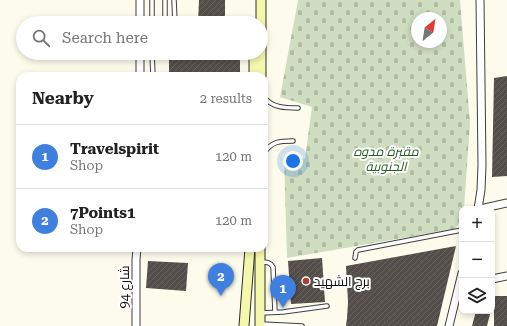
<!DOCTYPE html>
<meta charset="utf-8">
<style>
:root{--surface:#fff;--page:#f2f2f2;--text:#222;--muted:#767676;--line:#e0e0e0;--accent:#ae3d31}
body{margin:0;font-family:"Roboto Serif",Cairo,serif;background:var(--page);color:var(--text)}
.controls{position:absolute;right:12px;bottom:12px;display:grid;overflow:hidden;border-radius:8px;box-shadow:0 2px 6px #0003}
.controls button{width:36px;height:36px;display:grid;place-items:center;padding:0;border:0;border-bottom:1px solid var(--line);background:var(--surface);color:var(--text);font:20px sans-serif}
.compass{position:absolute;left:411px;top:12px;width:36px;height:36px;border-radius:50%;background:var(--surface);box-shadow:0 2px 6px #0003;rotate:30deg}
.you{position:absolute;left:293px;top:161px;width:14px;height:14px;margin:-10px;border:3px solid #fff;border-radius:50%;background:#1a73e8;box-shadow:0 0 0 6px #1a73e833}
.badge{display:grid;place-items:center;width:26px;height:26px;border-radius:50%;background:var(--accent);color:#fff;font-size:13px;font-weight:700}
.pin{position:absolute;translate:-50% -33px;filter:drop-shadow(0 1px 2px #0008)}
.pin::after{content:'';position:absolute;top:21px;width:14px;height:12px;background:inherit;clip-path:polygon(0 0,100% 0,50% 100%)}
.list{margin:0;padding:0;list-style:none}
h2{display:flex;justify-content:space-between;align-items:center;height:52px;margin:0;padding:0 16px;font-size:17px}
h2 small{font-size:13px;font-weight:400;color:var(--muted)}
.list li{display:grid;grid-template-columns:26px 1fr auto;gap:12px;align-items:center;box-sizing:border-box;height:64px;padding:0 16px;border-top:1px solid var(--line)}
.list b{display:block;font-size:15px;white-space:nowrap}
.list p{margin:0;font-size:13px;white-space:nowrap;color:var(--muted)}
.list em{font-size:13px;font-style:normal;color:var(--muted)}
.icon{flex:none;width:22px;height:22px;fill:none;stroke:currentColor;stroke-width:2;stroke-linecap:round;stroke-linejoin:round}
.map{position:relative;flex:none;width:507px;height:326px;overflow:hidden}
.search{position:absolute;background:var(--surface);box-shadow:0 2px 6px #0003;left:16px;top:16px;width:252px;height:44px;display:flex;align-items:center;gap:10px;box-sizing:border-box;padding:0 14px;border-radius:22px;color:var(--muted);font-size:15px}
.panel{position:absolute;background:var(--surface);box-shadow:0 2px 6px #0003;left:16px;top:72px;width:252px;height:180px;border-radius:12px}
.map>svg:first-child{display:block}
.cemetery{fill:url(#cemetery-stones);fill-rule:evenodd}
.building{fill:url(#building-hatch)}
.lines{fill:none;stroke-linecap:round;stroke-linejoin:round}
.service-casing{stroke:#3f3f3f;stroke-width:5.5}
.minor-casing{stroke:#3f3f3f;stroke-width:9}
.secondary-casing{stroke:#2e2e2e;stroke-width:11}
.path{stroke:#2e2e2e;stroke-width:1.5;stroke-dasharray:4 2;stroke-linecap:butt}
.service{stroke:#fff;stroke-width:3.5}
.minor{stroke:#fff;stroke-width:7}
.secondary{stroke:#f5f7ad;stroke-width:9}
.poi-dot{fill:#ae3d31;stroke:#fff;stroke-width:1.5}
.labels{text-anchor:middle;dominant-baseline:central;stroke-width:4;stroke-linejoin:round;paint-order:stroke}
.park-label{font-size:13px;font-style:italic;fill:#265d22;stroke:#fff}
.poi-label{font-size:13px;fill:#0c0c0c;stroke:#fff;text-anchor:start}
.street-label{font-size:13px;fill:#0c0c0c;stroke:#fff}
</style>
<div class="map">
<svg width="507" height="326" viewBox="0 0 507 326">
<defs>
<pattern id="cemetery-stones" width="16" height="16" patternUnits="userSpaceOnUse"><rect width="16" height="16" fill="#cfddc0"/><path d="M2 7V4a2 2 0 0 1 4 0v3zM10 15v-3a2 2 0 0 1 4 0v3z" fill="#b1bca4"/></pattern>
<pattern id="building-hatch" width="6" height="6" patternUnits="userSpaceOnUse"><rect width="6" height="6" fill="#534e49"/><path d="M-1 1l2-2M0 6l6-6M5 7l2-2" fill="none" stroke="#67635f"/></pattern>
</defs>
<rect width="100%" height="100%" fill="#fdfcec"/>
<path class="cemetery" d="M298 0H460L470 123 464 209H462V219L455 229 287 258 284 156 305 159 312 107 280 97ZM417 18H441V42H417Z"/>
<g class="building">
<path d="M199 0H225V23H198Z"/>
<path d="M169 58 240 59V76H169Z"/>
<path d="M507 76V176L492 177 494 78Z"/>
<path d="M456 246 437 326H346L347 318 348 302 346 266Z"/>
<path d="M322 258 325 302 291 304 288 261Z"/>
<path d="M148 261 188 263 186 291 146 288Z"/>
<rect x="494" y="296" width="13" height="30"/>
<path d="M476 311 490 314 487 326H472Z"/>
</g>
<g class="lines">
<defs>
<g id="service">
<path d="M152 0V23"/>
<path d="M165 0V23"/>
<path d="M174 0 175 23"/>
<path d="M152 53 153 76"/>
<path d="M264 97C272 108 286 108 298 108"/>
<path d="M264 153C272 141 280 141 293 141"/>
<path d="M355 258 356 252 358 250 462 230"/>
<path d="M261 262C267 262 270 262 273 267L275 312"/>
<path d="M261 313 283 312 327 306"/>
<path d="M261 324 302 326"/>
</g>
<g id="minor">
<path d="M140 23V0"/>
<path d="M140 76V53"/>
<path d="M478 209 481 190 482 165 480 0"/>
<path d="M480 209 507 203"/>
<path d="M492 279 507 276"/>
<path d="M136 326V260L137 248"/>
<path d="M449 326 462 273"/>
</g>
<g id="secondary">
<path d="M254 76V53"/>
<path d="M261 76V0"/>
<path d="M244 326 250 248"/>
<path d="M260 326V248"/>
</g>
</defs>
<use href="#service" class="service-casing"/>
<use href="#minor" class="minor-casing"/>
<use href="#secondary" class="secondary-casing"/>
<path class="path" d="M158 55 247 57"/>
<use href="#service" class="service"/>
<use href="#minor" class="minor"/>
<use href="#secondary" class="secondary"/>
</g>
<circle class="poi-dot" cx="306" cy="281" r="4"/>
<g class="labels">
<g class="park-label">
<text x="386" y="151">مقبرة مدوه<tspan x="386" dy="15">الجنوبية</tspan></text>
</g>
<g class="poi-label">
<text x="314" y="281">برج الشهيد</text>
</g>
<g class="street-label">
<text transform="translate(124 287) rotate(-90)">شارع 94</text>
</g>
</g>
</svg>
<div class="controls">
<button>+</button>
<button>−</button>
<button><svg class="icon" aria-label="layers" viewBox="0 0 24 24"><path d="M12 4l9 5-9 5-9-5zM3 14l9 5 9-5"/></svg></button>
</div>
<svg class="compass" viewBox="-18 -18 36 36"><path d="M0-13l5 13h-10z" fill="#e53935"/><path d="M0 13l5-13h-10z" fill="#767676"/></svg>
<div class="you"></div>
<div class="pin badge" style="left:283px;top:308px;background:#3f7fe0">1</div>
<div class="pin badge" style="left:221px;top:296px;background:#3f7fe0">2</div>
<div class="search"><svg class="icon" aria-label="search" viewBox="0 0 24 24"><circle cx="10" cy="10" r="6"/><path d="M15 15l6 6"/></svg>Search here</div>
<section class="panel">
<h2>Nearby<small>2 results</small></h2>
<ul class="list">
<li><span class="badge" style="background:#3f7fe0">1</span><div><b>Travelspirit</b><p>Shop</p></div><em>120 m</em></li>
<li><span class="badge" style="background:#3f7fe0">2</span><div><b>7Points1</b><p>Shop</p></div><em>120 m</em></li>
</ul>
</section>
</div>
